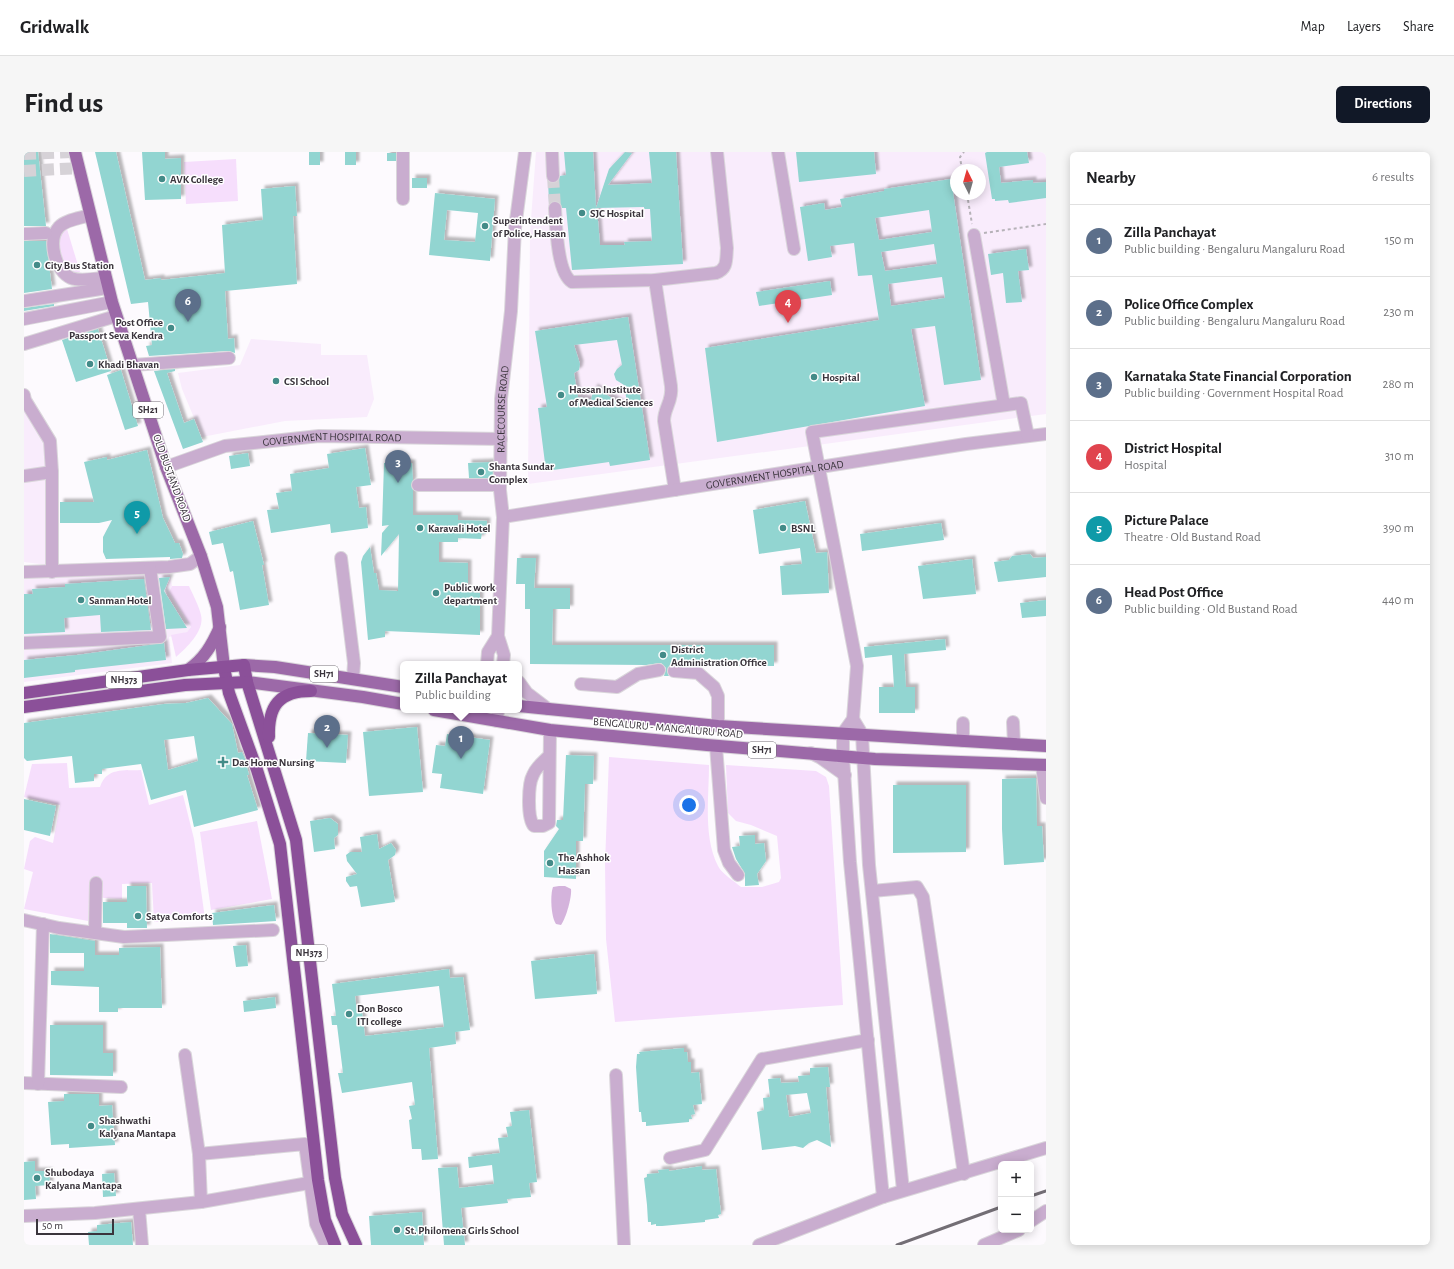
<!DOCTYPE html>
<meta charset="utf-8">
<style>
:root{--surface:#fff;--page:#f6f6f6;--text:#202124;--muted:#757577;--line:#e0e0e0;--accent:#111827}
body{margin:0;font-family:"Alegreya Sans",sans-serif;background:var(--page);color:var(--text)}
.controls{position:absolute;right:12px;bottom:12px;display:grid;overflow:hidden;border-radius:6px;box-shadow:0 2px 10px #0003}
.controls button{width:36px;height:36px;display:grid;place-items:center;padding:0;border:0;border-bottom:1px solid var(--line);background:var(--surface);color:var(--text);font:20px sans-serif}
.compass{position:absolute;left:926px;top:12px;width:36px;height:36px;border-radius:50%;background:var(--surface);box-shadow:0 2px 10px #0003;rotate:355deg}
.scale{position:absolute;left:12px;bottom:10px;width:78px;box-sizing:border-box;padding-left:4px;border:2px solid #3a343c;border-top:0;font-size:11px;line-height:14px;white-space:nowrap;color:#3a343c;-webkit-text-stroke:3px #fff;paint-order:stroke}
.you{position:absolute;left:665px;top:653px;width:14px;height:14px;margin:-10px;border:3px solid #fff;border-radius:50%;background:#1a73e8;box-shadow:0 0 0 6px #1a73e833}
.badge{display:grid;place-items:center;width:26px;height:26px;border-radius:50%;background:var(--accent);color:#fff;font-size:13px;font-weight:700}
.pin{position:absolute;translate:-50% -33px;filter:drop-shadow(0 1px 2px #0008)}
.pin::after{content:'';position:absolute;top:21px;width:14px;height:12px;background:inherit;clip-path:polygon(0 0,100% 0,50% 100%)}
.popup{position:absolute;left:376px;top:509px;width:122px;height:52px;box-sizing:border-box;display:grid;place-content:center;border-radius:6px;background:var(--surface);filter:drop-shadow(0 1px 3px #0005);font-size:13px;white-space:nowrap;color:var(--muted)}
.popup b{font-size:15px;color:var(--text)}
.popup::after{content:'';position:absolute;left:50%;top:100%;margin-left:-8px;border:8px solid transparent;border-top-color:var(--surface)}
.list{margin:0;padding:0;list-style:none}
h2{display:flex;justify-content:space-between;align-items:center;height:52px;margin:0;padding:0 16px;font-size:17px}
h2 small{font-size:13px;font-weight:400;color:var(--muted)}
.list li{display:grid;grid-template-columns:26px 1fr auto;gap:12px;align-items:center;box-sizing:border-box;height:72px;padding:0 16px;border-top:1px solid var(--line)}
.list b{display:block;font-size:15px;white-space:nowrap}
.list p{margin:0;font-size:13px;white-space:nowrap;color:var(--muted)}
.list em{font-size:13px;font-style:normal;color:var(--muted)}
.map{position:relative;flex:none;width:1022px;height:1093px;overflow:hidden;border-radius:6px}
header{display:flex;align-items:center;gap:24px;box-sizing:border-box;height:56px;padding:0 20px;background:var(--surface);border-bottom:1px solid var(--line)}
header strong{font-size:19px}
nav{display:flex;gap:22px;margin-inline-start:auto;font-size:14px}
.intro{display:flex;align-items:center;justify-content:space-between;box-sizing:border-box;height:96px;padding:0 24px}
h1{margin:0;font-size:28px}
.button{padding:10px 18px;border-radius:6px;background:var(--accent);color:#fff;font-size:14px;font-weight:700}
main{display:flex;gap:24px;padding:0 24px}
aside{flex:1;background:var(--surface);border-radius:6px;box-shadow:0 2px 10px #0003}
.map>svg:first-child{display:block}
.built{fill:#f9ecfc;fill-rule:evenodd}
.green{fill:#f6defc}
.water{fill:#d4b3dc}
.building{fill:#92d5d1;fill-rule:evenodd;filter:url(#shadow)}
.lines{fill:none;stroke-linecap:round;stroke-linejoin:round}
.minor-tunnel{stroke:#d6d2d7;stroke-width:12;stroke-dasharray:12 6;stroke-linecap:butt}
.minor-casing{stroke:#dad6db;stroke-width:14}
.major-casing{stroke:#dad6db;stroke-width:14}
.highway-casing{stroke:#dad6db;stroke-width:14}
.path{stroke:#b6b2b8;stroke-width:2;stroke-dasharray:3 3;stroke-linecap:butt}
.minor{stroke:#c9adcf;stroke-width:12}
.major{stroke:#9c69a8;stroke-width:12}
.highway{stroke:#8b5099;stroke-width:12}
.rail{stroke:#736e75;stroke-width:3}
.poi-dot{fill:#438b88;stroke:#fff;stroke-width:1.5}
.labels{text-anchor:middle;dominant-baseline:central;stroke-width:3;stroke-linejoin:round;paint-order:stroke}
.shield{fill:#fff;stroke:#757176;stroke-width:1}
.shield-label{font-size:10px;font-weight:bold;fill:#3a343c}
.poi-label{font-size:11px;font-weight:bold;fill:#3a343c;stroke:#fff;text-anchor:start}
.street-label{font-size:11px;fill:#3a343c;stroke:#fff}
</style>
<header>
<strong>Gridwalk</strong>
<nav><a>Map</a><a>Layers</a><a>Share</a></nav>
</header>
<div class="intro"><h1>Find us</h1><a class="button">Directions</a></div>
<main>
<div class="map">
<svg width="1022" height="1093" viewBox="0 0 1022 1093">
<defs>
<filter id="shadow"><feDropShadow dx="3.5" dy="-3.5" stdDeviation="1" flood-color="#0004"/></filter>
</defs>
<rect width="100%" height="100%" fill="#fdfafe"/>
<g class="built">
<path d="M512 0H1022V262L504 332 506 81ZM932 18H956V42H932Z"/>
<path d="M227 187 297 192V203H343L350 247 343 265 261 269 178 285 158 237 154 221 216 213Z"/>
<path d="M0 257 22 290 27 315 0 319Z"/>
<path d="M24 326V413L0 410V329Z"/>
<path d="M145 415 148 434 145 440 167 475 163 480 145 485 148 511 0 530V424Z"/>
</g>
<g class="green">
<path d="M212 7 214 49 162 52 160 10Z"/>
<path d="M43 77 56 120 49 121C36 111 31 93 37 78Z"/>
<path d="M148 434H165C169 443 175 454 177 463 181 479 162 496 152 505L147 483 163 480 167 475 145 440Z"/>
<path d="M585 605 685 613C685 645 679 685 694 714 698 722 710 729 717 735H738L755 730 757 726 753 684 727 673 712 669 704 661 702 613 792 619 802 625 805 634 819 853 591 870 582 787 581 712Z"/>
<path d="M43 611 45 636 76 635C83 615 99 619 117 618L125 653 159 643 170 687 181 767 130 770 128 731 98 732V747L65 745 64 769 0 757 9 720 0 717 6 689 11 685 29 691 36 653 0 645 8 612Z"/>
<path d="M233 669 248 747 187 758 176 680Z"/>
</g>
<path class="water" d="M535 734H541L547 737C548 745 542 766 537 773L532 772C527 765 526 743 529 735Z"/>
<g class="building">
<path d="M0 0H14L22 74H0Z"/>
<path d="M71 0H92L121 128 137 126V128L201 121 198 73 239 68 237 37 271 34 273 64H269L273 132 201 139 204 187 210 186 211 201 204 199 125 204 122 194 128 193 124 150 107 152Z"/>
<path d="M118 0H141V7L157 6V47L121 48Z"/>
<rect x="285" y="0" width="11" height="13"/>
<rect x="321" y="0" width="11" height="13"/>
<path d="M540 0H569L572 56 585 17 601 0 608 1 584 33 628 31 625 0H652L659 112 548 118 542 56H538L534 49H530L525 51 524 29 529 31 533 30 536 24 542 23ZM620 55V57H626L628 89 600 90 601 93H576L573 56Z"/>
<path d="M772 0H850L852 22 775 30Z"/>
<path d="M963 0H1003L1005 11 975 15 977 31 1009 28V31L1022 30V46L985 51 984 48 971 49V47H968L961 1Z"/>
<rect x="363" y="1" width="9" height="8"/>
<rect x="388" y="26" width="15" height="10"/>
<path d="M927 27 957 228 920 233 911 174 887 177 901 254 693 290 681 196 855 168 848 123 834 124 830 91 806 94 808 105 784 109 776 55 800 51 801 58 818 55 816 47 860 39V37ZM905 58 908 80 855 88 851 66ZM910 92 913 112 861 119 857 100ZM918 125 921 146 867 154 864 132Z"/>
<path d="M411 41 471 47 466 109 405 103ZM423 58 454 61 451 90 420 88Z"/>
<path d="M0 89H22L28 137 0 141Z"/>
<path d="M1002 97 1005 118 994 119 998 150 982 151 979 121 967 123 964 102Z"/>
<path d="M806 129 808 143 735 154 732 140Z"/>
<path d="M30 152V154L0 159V156Z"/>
<path d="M604 165 626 308 586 314 585 310 522 319 514 256 523 255 511 179ZM593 188 598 213 593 217 590 222 592 228 600 233 604 256 570 235 567 248 554 245 550 221 555 218 556 212 550 193Z"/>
<path d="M74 177 87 219 52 230 38 188Z"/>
<path d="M151 217V219L143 221 160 271 170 267 179 290 159 297 130 219Z"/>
<path d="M97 218 114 274 101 278 83 223Z"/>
<path d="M341 296 347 333 332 335 335 356 342 355 344 376 307 381 306 372 247 381 243 358 255 357 252 341 268 339 266 322 305 316 303 302Z"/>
<path d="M123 298 139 366 151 391H155L159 402 158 406 146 407V405L82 407 79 400V385L88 368 75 371H36V350H70L60 310 83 305V308Z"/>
<path d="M224 301 226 314 207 317 205 304Z"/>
<path d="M468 310 469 326H445L444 311Z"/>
<path d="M360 311H388L389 328 387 333 389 338V363H434V368L463 369 462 382 458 381 457 387 434 386V390H415V410L444 411V440L456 441V483L361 479V485L344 488 337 410 339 404 346 395 350 421H352L355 438 374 439 375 382 357 404 358 381 365 373 358 374Z"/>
<path d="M781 349 792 401 803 400 805 441 758 443 756 414 778 412 776 396 735 402 729 358Z"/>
<path d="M229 369 240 413H238L245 453 216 458 209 419 206 420 199 391 188 393 185 380Z"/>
<path d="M917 371 920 388 838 399 836 382Z"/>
<path d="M1006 402 1009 406 1022 405V425L974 430 970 410 985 408 988 404Z"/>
<path d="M493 406H512L510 436H546V457H529L528 493H750V514H676L650 512 644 515 643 519 645 524H640L642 516 637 511 622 513 506 512V457H501V432H492Z"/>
<path d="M948 407 952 442 899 447 894 414Z"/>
<path d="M146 425 140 439 163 476 142 477 135 426Z"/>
<path d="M120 427 127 478 77 480 76 463 40 466 41 480 0 482V442H9L8 437 41 435V432Z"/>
<path d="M1022 448V464L998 466 996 451Z"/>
<path d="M921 487 922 498 880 502 882 535H891V561H855V535H870L868 503 841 506 840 495Z"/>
<path d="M140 491 142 508 51 518V520L0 526V508L53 503Z"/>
<path d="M184 546 208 572 214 601 218 600 221 607 225 623H223L234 658 170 675 162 638 127 648 117 612 78 617V622H70V629L51 631 48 604 3 609 0 606V571L140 552 162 551ZM170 584 174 609 144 618 140 588Z"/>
<path d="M393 575 399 640 345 644 339 580Z"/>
<path d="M284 581 324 583 322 611 282 609Z"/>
<path d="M423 582 466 588 459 642 416 636 418 622 408 621 412 593 421 594Z"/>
<path d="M542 603 570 604 569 632H561L559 689H552V727L520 725V699L535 677 532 674 533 668H539Z"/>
<path d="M1012 626 1013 674H1018L1020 710 980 713 978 677V627Z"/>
<path d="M869 633H942V700L869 701Z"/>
<path d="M0 647 32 654 26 684 0 678Z"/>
<path d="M306 666 314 672V683L310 686 311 697 290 700 286 669Z"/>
<path d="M353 682 355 697 367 691 372 698 371 703 364 708 371 750 337 755 333 734 326 735 322 729V725L333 722 323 709 322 703 326 700H338L336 685Z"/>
<path d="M731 683V692L740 691 742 709 733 722 735 733 721 734V722L712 707 708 695 716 694 715 684Z"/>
<path d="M103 734H122L123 776H103V771H79V750H103Z"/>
<path d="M250 753 252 769 189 773 188 761Z"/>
<path d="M26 782 71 789V803H95V796L136 795 138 856H94V860H75V835L27 833V819H60V801H26Z"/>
<path d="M222 793 224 814 212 815 209 794Z"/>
<path d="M570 802 573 842 511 847 507 809Z"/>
<path d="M425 817 426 826 439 825 446 878 431 880 432 892 405 896 414 1007 398 1008 397 997H388L385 968 388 967 385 954 391 953 388 930 318 941 314 921H319L313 873H308L307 864H312L308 832ZM415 834 420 875 341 884 338 860 333 861 331 844Z"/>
<path d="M251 845 252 856 220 860 219 849Z"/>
<path d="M26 873H79V901H89V924L26 923Z"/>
<path d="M660 896V900H663L664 910H667V921L675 920 678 952 669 953 671 962 667 963 668 967H665V970L622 974V970H618L617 960H615L612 915 613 902H616L615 900Z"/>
<path d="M804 915 806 935H802L807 995 793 988 785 991 779 996 771 994 738 998 733 960 740 958 739 946 746 945 744 927 756 926 757 931 775 930 774 924 786 923V916ZM783 941 787 961 765 965 762 943Z"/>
<path d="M40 942H75V954L88 953 91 993 45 996V992L27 993 24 950 40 949Z"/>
<path d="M505 958 513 1030 505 1031 507 1045 483 1047 484 1051 437 1056 441 1093H420L414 1016 433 1015 435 1036 470 1032 468 1013 445 1016 444 1005 476 1001 474 986 484 985 482 975 488 974 486 960Z"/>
<path d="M11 1009V1019H25L26 1033 11 1034 12 1047 0 1048V1010Z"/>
<path d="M678 1014V1018L692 1017 697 1062 694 1063 695 1066 681 1068V1070L638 1074H632V1072L627 1073V1070H624L623 1053 620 1026 623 1025V1022L635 1021 634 1018 645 1017V1019Z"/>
<path d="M90 1021 92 1044 79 1045 78 1022Z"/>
<path d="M398 1060 400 1093H347L345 1064Z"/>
<path d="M107 1070 109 1093H65L64 1080 73 1079V1073Z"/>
</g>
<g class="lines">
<g class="minor-tunnel">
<path d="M0 2 51 0"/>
<path d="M0 19 55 16"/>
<path d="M529 24 531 56"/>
</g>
<defs>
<g id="minor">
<path d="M528 0 529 24"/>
<path d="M754 0 770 97"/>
<path d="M379 47V0"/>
<path d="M531 56C532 74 533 121 548 130L631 128 692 121C704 117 702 107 703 96L693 0"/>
<path d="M66 63C57 66 41 68 35 75 23 88 31 119 47 126 57 130 71 126 81 126"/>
<path d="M0 82 22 81"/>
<path d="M950 83 980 253"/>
<path d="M631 128 647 234C649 250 640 255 640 269L651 338"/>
<path d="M0 149 83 136"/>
<path d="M0 167 88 150"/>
<path d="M0 192 92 164"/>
<path d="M109 213 205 206"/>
<path d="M0 243 1 248 26 289 28 320 0 324"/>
<path id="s1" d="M142 315 201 294 295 284 477 287"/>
<path d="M394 333H476"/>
<path id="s2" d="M479 365 942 292 1022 282"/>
<path d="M317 406 330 511 329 526"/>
<path d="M0 420 145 415 166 412 177 404"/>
<path d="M28 420V320"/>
<path d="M474 484 480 503 479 512"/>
<path d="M0 491 136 485 126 416"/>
<path id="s3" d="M463 512 464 500 474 484 479 365 476 338 477 247 487 159 491 76 501 0"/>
<path d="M650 519 674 521 690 535 694 544V574"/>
<path d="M495 530 503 541 524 557"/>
<path d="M557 532 593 535 614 522 635 518"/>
<path d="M829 567 838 582 845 713 879 1038"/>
<path d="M473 569 474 558"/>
<path d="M989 570 990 592"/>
<path d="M939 589V571"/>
<path d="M692 594 700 698 705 711 714 723"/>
<path d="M787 601 797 606 821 623"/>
<path d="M525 604C519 610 512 615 509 623 504 632 503 666 510 674H519L525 671 526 578"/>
<path d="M1018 613 1022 646"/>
<path d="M848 739 893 735 899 745 940 1022"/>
<path d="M0 768 35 776 100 785 249 778"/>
<path d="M71 780 72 731"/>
<path d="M161 903 175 1002 177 1050"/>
<path d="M592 923 600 1093"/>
<path d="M0 931 97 935"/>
<path d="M14 932 19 772"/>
<path d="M175 1002 281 992 292 1072 302 1093"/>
<path d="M646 1006 681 998 738 907 844 888"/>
<path d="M859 1045 826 710 819 604V581L829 567 833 514 788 280 997 251 1004 284"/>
<path d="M115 1057 118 1093"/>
<path d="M0 1064 71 1061 177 1050 285 1031"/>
<path d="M1007 1069 1022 1059"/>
<path d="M735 1093 859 1045 1022 996"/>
<path d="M960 1093 995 1078"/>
</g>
<g id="major">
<path d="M51 0 88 150 142 315 177 404 193 455 200 515"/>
<path d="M220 513 251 515 379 535"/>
<path d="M164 518C180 507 188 493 196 475"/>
<path d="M223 530 339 545 379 552"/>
<path d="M495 554 694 574 1022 594"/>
<path d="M410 558 526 578 683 593 851 607 1022 613"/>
</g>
<g id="highway">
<path d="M200 515 205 541 233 618 256 692 294 1028 301 1068 311 1093"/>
<path d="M0 541 164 518 220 513 223 530 272 688 311 1026 318 1062 332 1093"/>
<path d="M0 555 161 533 223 530"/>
<path d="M245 585C244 554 255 539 287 539"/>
</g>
</defs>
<use href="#minor" class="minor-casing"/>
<use href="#major" class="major-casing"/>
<use href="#highway" class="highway-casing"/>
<g class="path">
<path d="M938 18 936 5 940 0"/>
<path d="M943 42 948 72"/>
<path d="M960 81 1022 72"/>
</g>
<use href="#minor" class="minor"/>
<use href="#major" class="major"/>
<use href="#highway" class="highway"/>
<g class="rail">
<path d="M1007 1044 1022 1039"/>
<path d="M873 1093 977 1055"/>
</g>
</g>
<g class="poi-dot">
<circle cx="138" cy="27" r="4"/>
<circle cx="558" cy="61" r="4"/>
<circle cx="461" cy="74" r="4"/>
<circle cx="13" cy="113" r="4"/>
<circle cx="147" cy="176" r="4"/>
<circle cx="66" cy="212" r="4"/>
<circle cx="790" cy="225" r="4"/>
<circle cx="252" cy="229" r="4"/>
<circle cx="537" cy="243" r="4"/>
<circle cx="457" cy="320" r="4"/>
<circle cx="396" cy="376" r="4"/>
<circle cx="759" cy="376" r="4"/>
<circle cx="412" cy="441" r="4"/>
<circle cx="57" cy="448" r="4"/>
<circle cx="639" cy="503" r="4"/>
<path d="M197 604h4v4h4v4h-4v4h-4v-4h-4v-4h4z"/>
<circle cx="526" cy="711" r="4"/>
<circle cx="114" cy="764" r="4"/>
<circle cx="325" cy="862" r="4"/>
<circle cx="67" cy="974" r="4"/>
<circle cx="13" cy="1026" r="4"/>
<circle cx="373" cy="1078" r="4"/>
</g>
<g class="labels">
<g class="shield">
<rect x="109" y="250" width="30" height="16" rx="3"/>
<rect x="286" y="514" width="28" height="16" rx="3"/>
<rect x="82" y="520" width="36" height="16" rx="3"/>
<rect x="724" y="590" width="28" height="16" rx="3"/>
<rect x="267" y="793" width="36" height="16" rx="3"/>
</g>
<g class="shield-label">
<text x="124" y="258">SH21</text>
<text x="300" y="522">SH71</text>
<text x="100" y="528">NH373</text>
<text x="738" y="598">SH71</text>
<text x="285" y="801">NH373</text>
</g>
<g class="poi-label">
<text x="146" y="27">AVK College</text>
<text x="566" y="61">SJC Hospital</text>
<text x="469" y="68">Superintendent<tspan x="469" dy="13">of Police, Hassan</tspan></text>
<text x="21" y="113">City Bus Station</text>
<text x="139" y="170" text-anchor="end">Post Office<tspan x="139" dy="13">Passport Seva Kendra</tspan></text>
<text x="74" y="212">Khadi Bhavan</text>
<text x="798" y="225">Hospital</text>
<text x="260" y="229">CSI School</text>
<text x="545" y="237">Hassan Institute<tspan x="545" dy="13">of Medical Sciences</tspan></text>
<text x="465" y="314">Shanta Sundar<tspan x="465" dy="13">Complex</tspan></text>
<text x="404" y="376">Karavali Hotel</text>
<text x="767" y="376">BSNL</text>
<text x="420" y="435">Public work<tspan x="420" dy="13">department</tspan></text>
<text x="65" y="448">Sanman Hotel</text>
<text x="647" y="497">District<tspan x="647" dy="13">Administration Office</tspan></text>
<text x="208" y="610">Das Home Nursing</text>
<text x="534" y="705">The Ashhok<tspan x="534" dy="13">Hassan</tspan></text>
<text x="122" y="764">Satya Comforts</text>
<text x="333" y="856">Don Bosco<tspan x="333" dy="13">ITI college</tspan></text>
<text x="75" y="968">Shashwathi<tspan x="75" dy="13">Kalyana Mantapa</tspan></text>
<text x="21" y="1020">Shubodaya<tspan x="21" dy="13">Kalyana Mantapa</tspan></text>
<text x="381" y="1078">St. Philomena Girls School</text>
</g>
<g class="street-label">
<text stroke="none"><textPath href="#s3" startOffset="258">RACECOURSE ROAD</textPath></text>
<text stroke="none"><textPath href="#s1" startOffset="170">GOVERNMENT HOSPITAL ROAD</textPath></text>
<text stroke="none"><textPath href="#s2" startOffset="275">GOVERNMENT HOSPITAL ROAD</textPath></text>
<text transform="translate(148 326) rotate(70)">OLD BUSTAND ROAD</text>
<text transform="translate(644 576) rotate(5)">BENGALURU - MANGALURU ROAD</text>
</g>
</g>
</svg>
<div class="controls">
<button>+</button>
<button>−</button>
</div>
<svg class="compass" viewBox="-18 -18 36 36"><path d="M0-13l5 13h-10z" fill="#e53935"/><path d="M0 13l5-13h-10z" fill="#757577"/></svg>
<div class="scale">50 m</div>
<div class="you"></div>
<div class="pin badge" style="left:437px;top:607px;background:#5c6f8a">1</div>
<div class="popup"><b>Zilla Panchayat</b>Public building</div>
<div class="pin badge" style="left:303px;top:596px;background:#5c6f8a">2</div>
<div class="pin badge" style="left:374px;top:331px;background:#5c6f8a">3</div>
<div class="pin badge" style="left:764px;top:171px;background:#e0444e">4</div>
<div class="pin badge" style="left:113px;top:382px;background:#0f9aa8">5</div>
<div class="pin badge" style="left:164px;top:170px;background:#5c6f8a">6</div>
</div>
<aside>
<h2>Nearby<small>6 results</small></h2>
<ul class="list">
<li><span class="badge" style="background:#5c6f8a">1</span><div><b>Zilla Panchayat</b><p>Public building · Bengaluru Mangaluru Road</p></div><em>150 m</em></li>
<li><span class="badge" style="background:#5c6f8a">2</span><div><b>Police Office Complex</b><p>Public building · Bengaluru Mangaluru Road</p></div><em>230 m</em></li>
<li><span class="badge" style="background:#5c6f8a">3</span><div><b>Karnataka State Financial Corporation</b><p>Public building · Government Hospital Road</p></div><em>280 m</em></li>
<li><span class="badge" style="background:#e0444e">4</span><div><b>District Hospital</b><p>Hospital</p></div><em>310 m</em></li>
<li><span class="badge" style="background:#0f9aa8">5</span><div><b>Picture Palace</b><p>Theatre · Old Bustand Road</p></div><em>390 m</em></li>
<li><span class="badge" style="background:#5c6f8a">6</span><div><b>Head Post Office</b><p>Public building · Old Bustand Road</p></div><em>440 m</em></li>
</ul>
</aside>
</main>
